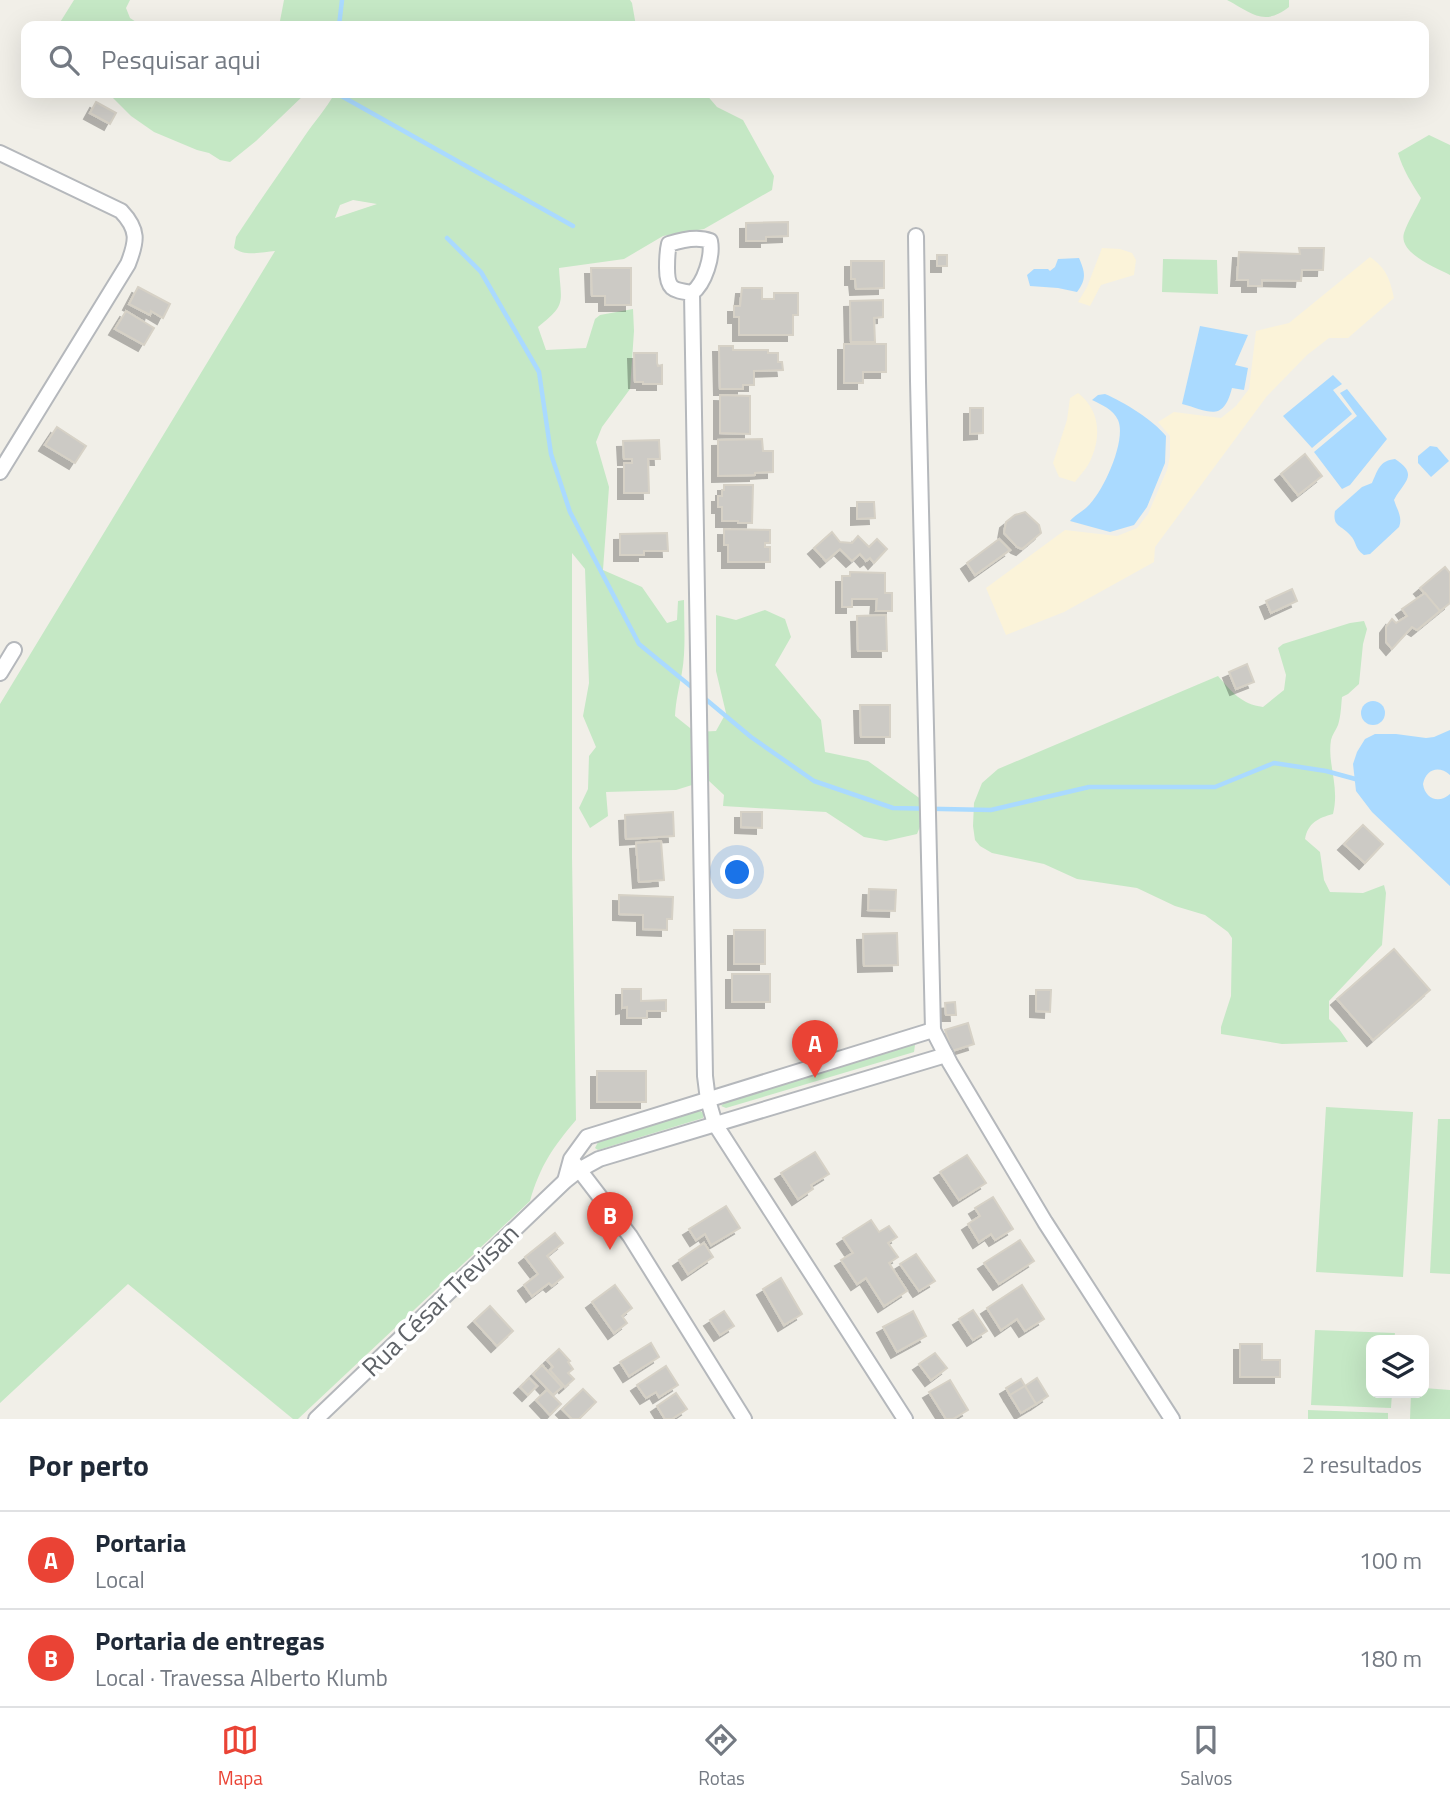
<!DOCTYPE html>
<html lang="pt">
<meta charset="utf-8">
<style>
:root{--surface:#fff;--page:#f6f6f7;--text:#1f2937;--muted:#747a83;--line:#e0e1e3;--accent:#ea4335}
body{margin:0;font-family:"Titillium Web",sans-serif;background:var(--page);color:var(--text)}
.controls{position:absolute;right:21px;bottom:21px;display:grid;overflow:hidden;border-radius:14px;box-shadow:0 7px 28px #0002}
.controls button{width:63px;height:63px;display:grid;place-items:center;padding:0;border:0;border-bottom:2px solid var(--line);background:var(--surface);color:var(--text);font:35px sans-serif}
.you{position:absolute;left:738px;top:873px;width:24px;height:24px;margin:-18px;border:5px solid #fff;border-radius:50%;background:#1a73e8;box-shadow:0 0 0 10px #1a73e833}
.badge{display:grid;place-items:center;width:46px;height:46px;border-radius:50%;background:var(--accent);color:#fff;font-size:23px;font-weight:700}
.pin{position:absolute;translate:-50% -58px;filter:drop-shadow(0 2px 4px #0008)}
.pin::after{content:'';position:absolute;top:37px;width:24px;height:21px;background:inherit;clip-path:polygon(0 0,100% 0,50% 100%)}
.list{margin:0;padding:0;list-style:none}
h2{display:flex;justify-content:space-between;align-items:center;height:91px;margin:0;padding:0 28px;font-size:30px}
h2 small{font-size:23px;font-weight:400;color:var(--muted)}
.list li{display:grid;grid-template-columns:46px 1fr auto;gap:21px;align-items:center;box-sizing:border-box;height:98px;padding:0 28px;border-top:2px solid var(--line)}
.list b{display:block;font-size:26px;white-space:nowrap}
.list p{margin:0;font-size:23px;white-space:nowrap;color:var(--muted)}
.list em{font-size:23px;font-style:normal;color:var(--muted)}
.icon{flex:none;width:38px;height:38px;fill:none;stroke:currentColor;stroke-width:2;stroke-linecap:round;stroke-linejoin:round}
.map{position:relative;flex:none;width:1450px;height:1419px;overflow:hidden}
.search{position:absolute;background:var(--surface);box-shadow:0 7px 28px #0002;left:21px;right:21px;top:21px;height:77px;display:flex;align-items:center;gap:18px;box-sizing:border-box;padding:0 24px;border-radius:14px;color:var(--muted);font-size:26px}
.sheet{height:287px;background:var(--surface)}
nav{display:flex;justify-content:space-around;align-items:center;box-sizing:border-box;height:98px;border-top:2px solid var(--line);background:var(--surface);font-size:19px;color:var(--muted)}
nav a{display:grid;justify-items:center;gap:4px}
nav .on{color:var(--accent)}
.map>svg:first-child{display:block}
.green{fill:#c5e8c5;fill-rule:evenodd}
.sand{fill:#fbf3d9}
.water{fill:#aadaff}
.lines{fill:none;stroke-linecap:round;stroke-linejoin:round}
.stream{stroke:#aadaff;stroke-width:4.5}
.building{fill:#cccac5;stroke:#d6d1c6;stroke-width:2;filter:url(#shadow)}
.street-casing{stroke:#b5b8bc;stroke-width:18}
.street{stroke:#fff;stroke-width:14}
.labels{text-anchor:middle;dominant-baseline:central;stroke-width:7;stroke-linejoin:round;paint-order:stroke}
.street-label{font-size:26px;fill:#5f6368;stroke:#fff}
</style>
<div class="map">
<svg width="1450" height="1419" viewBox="0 0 1450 1419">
<defs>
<filter id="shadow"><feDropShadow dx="-6" dy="6" stdDeviation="0" flood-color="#0004"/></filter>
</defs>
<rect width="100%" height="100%" fill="#f1efe8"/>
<g class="green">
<path d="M74 0H130L126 8 130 18 142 26H48L59 24Z"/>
<path d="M284 0H630L632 3 636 26H270L280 21Z"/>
<path d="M1227 0H1289V7C1263 27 1252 13 1227 0Z"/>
<path d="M108 93H306L256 141 230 162 220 160 209 153 197 150 154 132 131 116Z"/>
<path d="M335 93H705L717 107 743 120 774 176 772 190 704 229 663 236 624 259 559 268C561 303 567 304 538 327L546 350 586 348 595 319 600 315 633 309 634 331 630 389 602 427 596 442 609 487 603 570 642 587 667 623 677 620 678 601 684 600C684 624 686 649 682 672 679 689 676 699 675 716L695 732 716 731 726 713 716 671V615L736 620 765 610 785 619 791 637 775 665 821 720 825 752 868 761 929 805 917 834 886 841 864 837 826 812 723 806 724 795 708 780 676 790 606 792 608 816 590 828 579 808 588 789 589 756 596 747 583 716 589 683 585 569 572 553V857L576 1120C553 1147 540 1166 530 1201L298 1419H293L128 1284 0 1403V704L275 251C262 252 245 257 234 248L236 237C258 203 281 171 304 137 314 122 326 109 335 93ZM353 200 377 204 335 218 340 205Z"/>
<path d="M1429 135 1450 145V275C1435 267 1398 253 1404 233 1408 221 1416 209 1421 198 1412 184 1403 170 1398 153Z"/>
<path d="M1163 259 1217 260 1218 294 1162 292Z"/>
<path d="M1364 621 1367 629 1363 644 1359 684 1348 694 1342 697C1341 706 1341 716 1338 725 1336 730 1332 735 1331 740 1327 764 1340 786 1333 814 1318 818 1308 823 1305 839L1320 852 1324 880 1330 892 1363 893 1384 885 1386 893 1382 945 1329 1001V1019L1339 1029 1348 1042 1282 1044 1221 1034V1027L1231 996 1232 938 1228 932 1205 915 1175 906 1137 888 1077 879 1044 864 992 853 980 846 975 840 973 826 974 803 982 783 998 769 1218 676C1232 692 1241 704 1263 707L1284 690 1286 675 1278 648 1283 644 1350 623Z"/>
<path d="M909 1044 915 1045 914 1052 726 1108 721 1106 727 1101Z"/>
<path d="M1326 1107 1413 1112 1403 1277 1316 1272Z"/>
<path d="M698 1110 704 1113 703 1118 598 1150 595 1148 598 1142Z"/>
<path d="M1438 1119H1450V1274L1430 1273Z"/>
<path d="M1315 1330 1395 1333 1394 1340H1371V1393H1392L1391 1408 1311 1405Z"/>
<path d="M1424 1388 1450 1390V1419H1410L1411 1393H1424Z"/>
<path d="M1308 1410 1388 1413V1419H1308Z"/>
</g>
<g class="sand">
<path d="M1102 248 1120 249 1132 253 1136 260 1134 275 1101 285 1090 306 1078 302 1087 287Z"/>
<path d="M1370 257C1386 268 1390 279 1394 298L1348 338H1329L1307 355 1267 396 1155 547 1154 562 1064 612 1006 635 986 588 1065 530 1117 536 1137 528 1148 514 1167 470 1170 456V436L1158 422 1174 412 1221 418 1236 406 1249 389 1256 331 1289 323Z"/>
<path d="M1078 393C1099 409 1102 435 1091 459 1088 467 1081 474 1075 482L1059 477 1053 463 1067 420 1070 398Z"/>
</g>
<g class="water">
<path d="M1079 258C1085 272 1087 279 1077 292L1058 288 1030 286 1027 275 1034 269H1048L1050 271 1055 267 1058 259Z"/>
<path d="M1200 326 1248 335 1235 365 1248 368 1244 390 1232 388C1223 423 1209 411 1182 404Z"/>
<path d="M1333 375 1342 384 1333 390 1352 414 1312 448 1283 416Z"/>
<path d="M1347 389 1387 439 1350 485 1342 489 1314 452 1357 416 1340 393Z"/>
<path d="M1105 394C1124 402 1153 420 1166 436L1165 463 1147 507 1134 525 1110 532 1070 521C1075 515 1082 512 1087 507 1103 493 1127 440 1118 420 1113 409 1102 405 1092 400L1098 395Z"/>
<path d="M1430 446 1437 447 1449 461 1431 477 1418 463V456Z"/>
<path d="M1395 459C1420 475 1403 482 1394 500 1397 510 1403 517 1399 527L1370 554 1364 555C1354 548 1357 542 1350 535 1342 525 1332 527 1335 511L1362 487 1372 483C1378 470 1379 461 1395 459Z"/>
<circle cx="1373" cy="713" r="12"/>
<path d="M1450 730V775C1439 765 1426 769 1423 784 1425 799 1439 804 1450 794V886L1372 812 1356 791 1353 764 1357 752 1365 739 1375 734H1396L1426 738 1434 737Z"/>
</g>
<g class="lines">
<g class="stream">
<path d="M339 26 342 0"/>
<path d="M336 93 573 226"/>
<path d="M447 238 481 272 539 372 551 454 570 512 639 644 694 689"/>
<path d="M703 697 751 737 814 781 893 808 991 810 1089 787H1215L1274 763 1326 771 1359 780"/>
</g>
</g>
<g class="building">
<path d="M96 102 116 113 110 124 90 113Z"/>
<path d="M788 222V236L766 237V241H746V223Z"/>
<path d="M1299 248H1324L1323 270H1302L1301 281 1262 280V286H1248V280H1237L1239 252 1300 254Z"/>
<rect x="937" y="255" width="10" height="11"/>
<path d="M851 261H884V288L856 289 855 279H851Z"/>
<path d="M591 268H631V305H605V296H592Z"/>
<path d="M138 287 170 304 163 318 151 311 150 315 129 304Z"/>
<path d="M742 288H762V299H774V293H798V315H793V335H739V317H734V306H740Z"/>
<path d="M883 300V317L874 318 875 342H851L850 301Z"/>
<path d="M126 311 154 328 144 345 115 329Z"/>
<path d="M844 344H886V372H863V383H844Z"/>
<path d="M719 346H733V350H768V353H778V362H782L783 370 754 371V385H743V389H720Z"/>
<path d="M634 353H657V363L658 366 662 365V384H643V382H635Z"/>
<path d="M720 395 750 396V434L720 433Z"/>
<path d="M970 408H983V433L970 434Z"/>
<path d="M57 427 86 446 75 463 45 445Z"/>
<path d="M762 439 763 451H773V472L755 473V475L718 476V440Z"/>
<path d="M659 440 660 459H648L649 493H624V463H632V459H624L623 441Z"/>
<path d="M1305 454 1322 476 1298 495 1281 474Z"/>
<path d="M724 485H753L752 523H738V521H722V507H718V496H722V490H724Z"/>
<path d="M857 502H874L875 518 857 519Z"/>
<path d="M1025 512 1039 525 1041 533 1022 549 1017 547 1004 533 1006 522 1015 515Z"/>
<path d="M724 529 770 530V543H765V547H770V562H728V545H724Z"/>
<path d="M832 532 840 542 852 543 858 536 869 547 877 539 887 549 874 563 870 558 866 561 860 554 852 561 840 549 826 561 814 548Z"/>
<path d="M667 533 668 551H644V555H620V534Z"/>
<path d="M999 539 1010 550 975 575 967 563Z"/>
<path d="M1445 567 1450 573V603L1440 611 1420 588Z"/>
<path d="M850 572 885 573V593H892V611H876L877 599H852V607H842V576H850Z"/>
<path d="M1292 589 1297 601 1271 613 1266 601Z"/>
<path d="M1425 593 1440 611 1417 630 1412 627 1392 649 1386 642V627L1392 619 1396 623 1407 616 1402 609Z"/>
<path d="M886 615 887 651H858L857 616Z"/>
<path d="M1247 664 1254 682 1236 689 1229 672Z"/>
<path d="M860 705H890V737H861Z"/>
<path d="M673 812 674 836 626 839 625 815Z"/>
<path d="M741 812H762V828L741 827Z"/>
<path d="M1363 825 1383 844 1365 863 1344 844Z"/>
<path d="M661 841 664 880 639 882 636 843Z"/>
<path d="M869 889 896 890 895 911 868 910Z"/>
<path d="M619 895 673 897 672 919H667V930L643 929V915L619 914Z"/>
<rect x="734" y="930" width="31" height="34"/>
<path d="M897 933 898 965 864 966 863 934Z"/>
<path d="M1394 949 1430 990 1373 1040 1337 999Z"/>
<rect x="732" y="974" width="38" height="28"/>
<path d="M622 989H641V1001L666 1000V1011H647V1018H627V1007L622 1008Z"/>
<path d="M1036 990H1051L1050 1012 1036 1011Z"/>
<path d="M955 1002 956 1015H946L945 1003Z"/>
<path d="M968 1023 974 1044 952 1051 945 1030Z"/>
<rect x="597" y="1071" width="49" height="31"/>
<path d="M815 1152 829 1174 811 1185 813 1189 798 1199 781 1173Z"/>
<path d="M967 1155 986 1183 959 1200 940 1172Z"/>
<path d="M993 1197 1013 1229 995 1240 991 1234 979 1242 968 1224 980 1216 975 1208Z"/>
<path d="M726 1206 740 1228 711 1245 705 1234 696 1240 689 1229Z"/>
<path d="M871 1220 879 1232 889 1226 897 1237 888 1243 898 1257 889 1263 907 1291 884 1306 866 1278 857 1284 841 1260 853 1253 843 1238Z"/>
<path d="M555 1233 563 1243 547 1256 563 1277 552 1286 549 1283 532 1296 524 1285 538 1274 525 1257Z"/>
<path d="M1020 1240 1034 1261 999 1284 984 1263Z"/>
<path d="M704 1243 713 1257 688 1274 679 1260Z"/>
<path d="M916 1254 935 1281 919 1291 900 1264Z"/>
<path d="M781 1278 802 1314 784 1325 763 1289Z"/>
<path d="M615 1285 632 1308 622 1316 627 1323 614 1333 592 1302Z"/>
<path d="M1022 1285 1044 1319 1025 1331 1017 1319 1001 1330 987 1308Z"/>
<path d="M490 1306 513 1331 497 1346 474 1321Z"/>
<path d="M973 1310 987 1331 973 1340 959 1319Z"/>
<path d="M724 1311 734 1326 720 1335 710 1320Z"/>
<path d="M913 1311 926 1336 897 1352 883 1327Z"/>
<path d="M651 1343 659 1357 629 1376 620 1362Z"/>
<path d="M1240 1344H1262V1360H1280V1377H1240Z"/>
<path d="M559 1349 570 1361 568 1362 573 1369 568 1373 574 1379 565 1387 550 1370 553 1367 547 1360Z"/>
<path d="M935 1353 947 1368 931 1380 919 1364Z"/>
<path d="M542 1365 562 1387 553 1395 533 1374Z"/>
<path d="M666 1366 678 1385 659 1397 656 1392 646 1398 637 1385Z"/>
<path d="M529 1378 537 1386 528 1395 520 1387Z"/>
<path d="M1037 1378 1048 1396 1036 1404 1025 1386Z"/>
<path d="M1021 1379 1025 1386 1010 1395 1006 1388Z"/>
<path d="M950 1380 968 1410 953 1419H946L929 1392Z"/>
<path d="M1025 1386 1036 1404 1021 1413 1010 1395Z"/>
<path d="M583 1389 596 1402 579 1419H572L562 1409Z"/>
<path d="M547 1390 561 1404 550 1415 536 1400Z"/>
<path d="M676 1393 687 1409 672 1419H665L657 1406Z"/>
</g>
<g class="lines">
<defs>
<g id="street">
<path d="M0 153 121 211C139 230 137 241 128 264L0 472"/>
<path d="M916 236 918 381 933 1030 950 1063 1045 1222 1172 1419"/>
<path d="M692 293C673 290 667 290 667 268 667 260 667 252 669 244 681 240 697 236 710 241 713 256 705 283 692 293L705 1076 708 1100 715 1124 905 1419"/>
<path d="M0 673 14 650"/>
<path d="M574 1163 630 1236 744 1419"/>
<path d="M565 1181 571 1159 587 1137 933 1030"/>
<path d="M316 1419 565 1181 579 1170 599 1159 946 1055"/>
</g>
</defs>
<use href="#street" class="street-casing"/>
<use href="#street" class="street"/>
</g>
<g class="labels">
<g class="street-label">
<text transform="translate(440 1300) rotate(-44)">Rua César Trevisan</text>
</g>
</g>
</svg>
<div class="controls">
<button><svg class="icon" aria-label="layers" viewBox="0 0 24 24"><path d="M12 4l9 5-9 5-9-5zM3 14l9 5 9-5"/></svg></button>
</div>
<div class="you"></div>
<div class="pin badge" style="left:815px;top:1078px">A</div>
<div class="pin badge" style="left:610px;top:1250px">B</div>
<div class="search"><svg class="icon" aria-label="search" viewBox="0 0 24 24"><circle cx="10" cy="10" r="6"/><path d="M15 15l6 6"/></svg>Pesquisar aqui</div>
</div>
<section class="sheet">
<h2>Por perto<small>2 resultados</small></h2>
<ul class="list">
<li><span class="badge">A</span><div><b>Portaria</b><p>Local</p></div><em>100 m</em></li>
<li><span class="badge">B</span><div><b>Portaria de entregas</b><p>Local · Travessa Alberto Klumb</p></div><em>180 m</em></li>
</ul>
</section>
<nav>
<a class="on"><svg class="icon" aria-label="map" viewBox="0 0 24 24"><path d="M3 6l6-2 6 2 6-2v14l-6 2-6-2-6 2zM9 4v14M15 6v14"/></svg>Mapa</a>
<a><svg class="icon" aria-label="directions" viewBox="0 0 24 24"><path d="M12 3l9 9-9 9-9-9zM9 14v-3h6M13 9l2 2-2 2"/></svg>Rotas</a>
<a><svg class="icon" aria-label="saved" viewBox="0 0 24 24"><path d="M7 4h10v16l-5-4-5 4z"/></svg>Salvos</a>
</nav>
